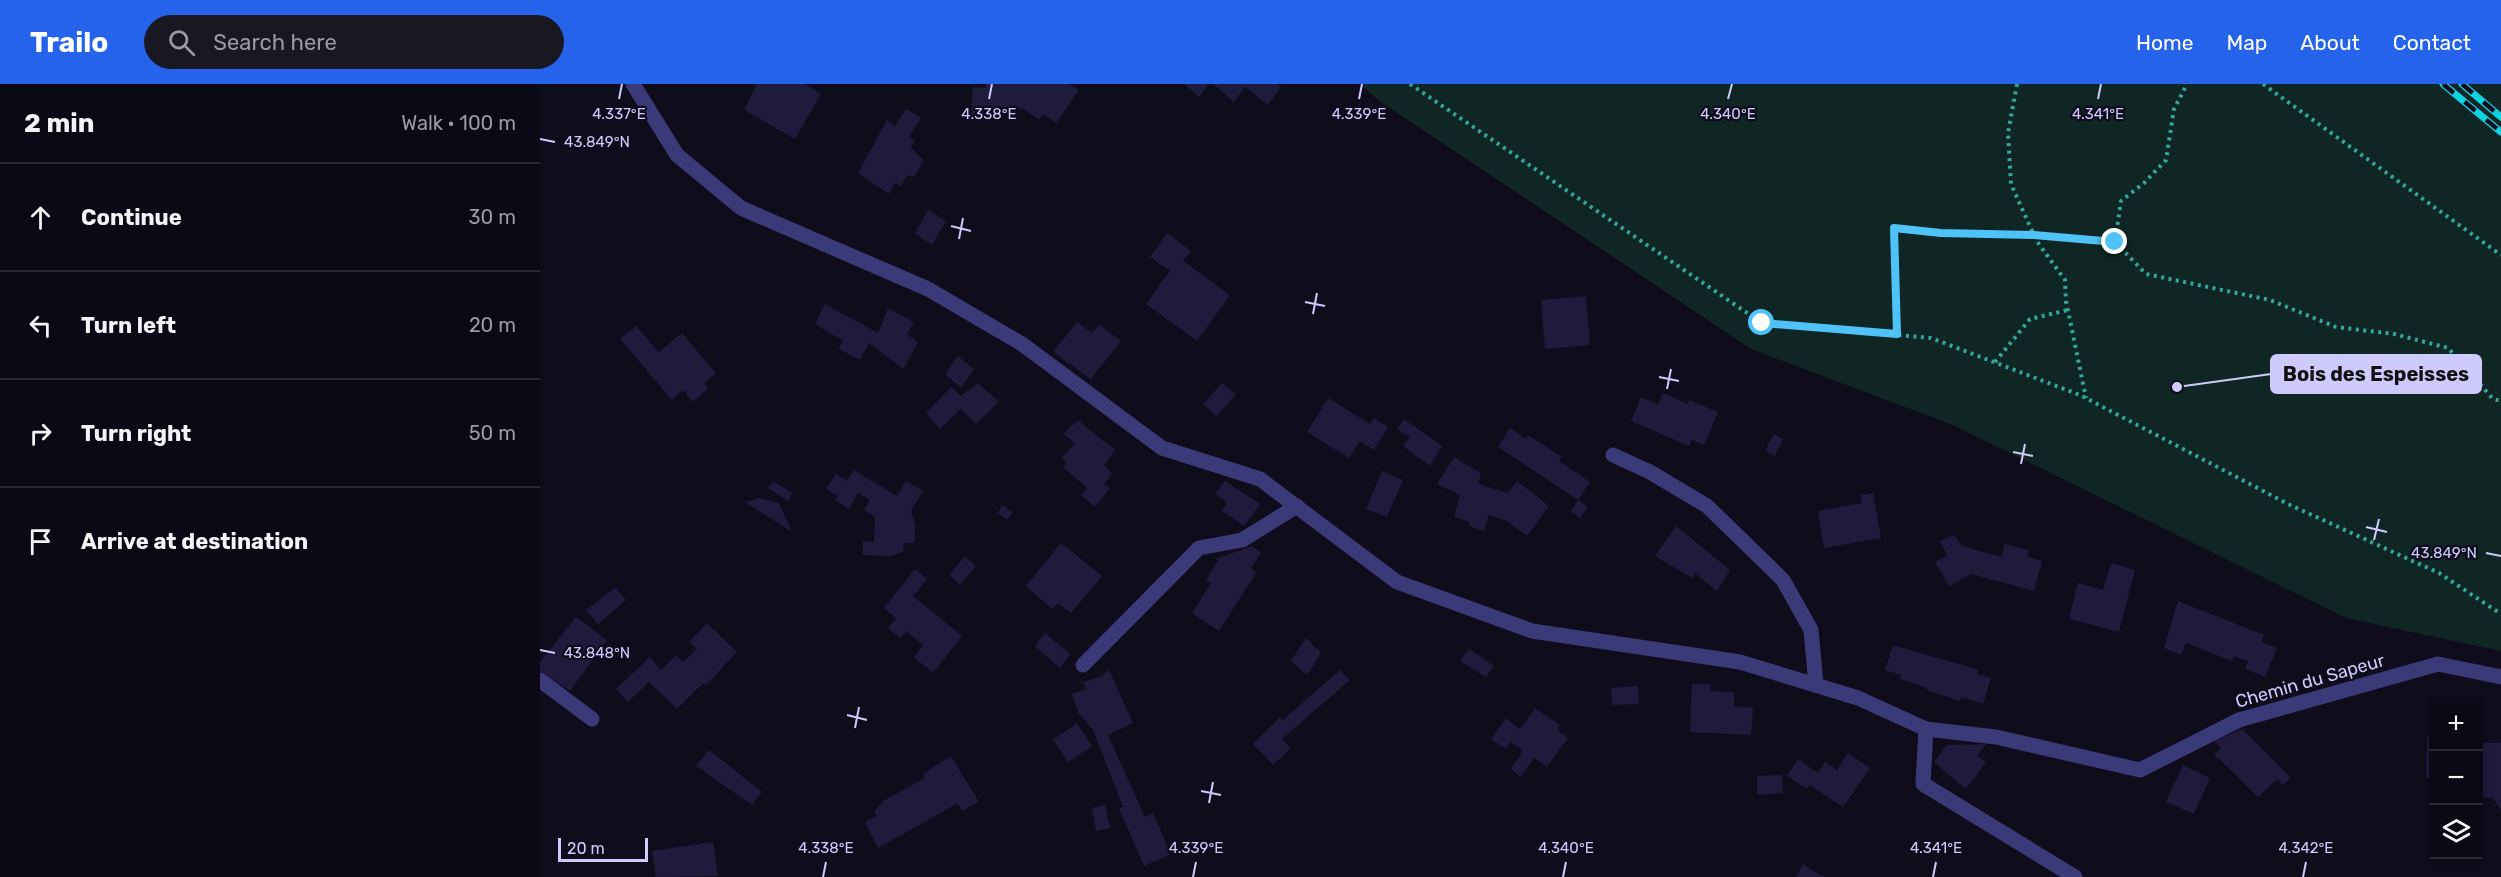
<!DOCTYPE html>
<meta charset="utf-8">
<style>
:root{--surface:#0b0915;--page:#191722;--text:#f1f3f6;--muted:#9a9aa0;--line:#2b2a34;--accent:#2563eb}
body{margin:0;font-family:Rubik,sans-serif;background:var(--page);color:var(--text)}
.controls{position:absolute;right:18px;bottom:18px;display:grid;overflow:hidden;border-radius:0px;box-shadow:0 3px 9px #0003}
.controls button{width:54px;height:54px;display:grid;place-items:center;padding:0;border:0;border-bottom:2px solid var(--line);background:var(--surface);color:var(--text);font:30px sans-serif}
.scale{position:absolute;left:18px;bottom:15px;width:90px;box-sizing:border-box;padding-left:6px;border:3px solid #cfcafc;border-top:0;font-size:16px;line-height:21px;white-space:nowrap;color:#cfcafc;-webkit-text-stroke:4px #0f0c1c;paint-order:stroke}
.stop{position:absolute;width:18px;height:18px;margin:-14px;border:4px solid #4fc3f7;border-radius:50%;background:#fff}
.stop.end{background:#4fc3f7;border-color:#fff;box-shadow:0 2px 6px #0008}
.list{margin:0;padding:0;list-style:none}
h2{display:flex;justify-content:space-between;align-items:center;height:78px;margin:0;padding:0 24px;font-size:26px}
h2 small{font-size:20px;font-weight:400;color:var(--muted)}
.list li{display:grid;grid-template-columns:39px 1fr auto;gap:18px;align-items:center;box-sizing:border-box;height:108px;padding:0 24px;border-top:2px solid var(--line)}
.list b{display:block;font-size:22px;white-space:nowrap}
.list em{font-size:20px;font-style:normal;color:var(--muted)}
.icon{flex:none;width:33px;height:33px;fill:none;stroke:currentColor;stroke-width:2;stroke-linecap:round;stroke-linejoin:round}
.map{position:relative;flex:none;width:1961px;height:793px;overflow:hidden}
header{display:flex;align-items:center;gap:36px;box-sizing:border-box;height:84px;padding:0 30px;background:var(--accent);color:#fff}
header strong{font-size:28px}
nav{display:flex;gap:33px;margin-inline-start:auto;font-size:21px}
.search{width:420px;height:54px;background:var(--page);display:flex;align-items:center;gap:15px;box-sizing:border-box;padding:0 21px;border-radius:33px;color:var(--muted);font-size:22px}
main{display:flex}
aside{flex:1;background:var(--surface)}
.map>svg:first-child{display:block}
.green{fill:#102624}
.building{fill:#201a3c}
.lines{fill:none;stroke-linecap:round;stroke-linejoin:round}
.path{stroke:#33a79e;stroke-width:4;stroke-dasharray:3 4.5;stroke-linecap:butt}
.street{stroke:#3b3a79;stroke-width:15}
.rail-casing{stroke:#0dd4e5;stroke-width:7}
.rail{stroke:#0f0c1c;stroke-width:4.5;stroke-dasharray:14;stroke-linecap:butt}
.route{stroke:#4fc3f7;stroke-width:8}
.ticks{fill:none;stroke:#cfcafc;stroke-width:2}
.labels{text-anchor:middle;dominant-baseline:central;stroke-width:4.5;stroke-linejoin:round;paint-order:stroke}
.street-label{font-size:18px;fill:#cfcafc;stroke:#0f0c1c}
.ticks-label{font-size:15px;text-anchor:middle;fill:#cfcafc;stroke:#0f0c1c;stroke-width:4.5;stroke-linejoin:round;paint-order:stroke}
.leader{fill:none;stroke:#cfcafc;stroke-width:2}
.callout-dot{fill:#cfcafc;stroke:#0f0c1c;stroke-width:2}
.callout{fill:#cfcafc;stroke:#cfcafc;stroke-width:2}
.callout-label{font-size:20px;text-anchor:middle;font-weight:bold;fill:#111}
</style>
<header>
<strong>Trailo</strong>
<div class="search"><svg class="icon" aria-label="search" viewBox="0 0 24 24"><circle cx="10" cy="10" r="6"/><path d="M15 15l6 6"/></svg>Search here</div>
<nav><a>Home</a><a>Map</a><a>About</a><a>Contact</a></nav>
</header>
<main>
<aside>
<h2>2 min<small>Walk · 100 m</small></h2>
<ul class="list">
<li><svg class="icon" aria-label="ahead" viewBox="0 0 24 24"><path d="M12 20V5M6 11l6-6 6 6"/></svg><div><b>Continue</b></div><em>30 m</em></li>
<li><svg class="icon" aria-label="left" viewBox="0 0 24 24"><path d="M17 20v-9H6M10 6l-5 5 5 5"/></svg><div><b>Turn left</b></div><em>20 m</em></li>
<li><svg class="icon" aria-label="right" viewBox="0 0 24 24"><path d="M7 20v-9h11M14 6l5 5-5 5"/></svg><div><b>Turn right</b></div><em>50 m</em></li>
<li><svg class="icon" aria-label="arrive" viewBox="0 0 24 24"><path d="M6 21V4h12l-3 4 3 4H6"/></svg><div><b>Arrive at destination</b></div></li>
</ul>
</aside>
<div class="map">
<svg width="1961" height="793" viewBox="0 0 1961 793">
<rect width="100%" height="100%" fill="#0f0c1c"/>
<path class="green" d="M820 0H1961V567L1806 534 1413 341 1211 265 838 16Z"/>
<g class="building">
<path d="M217 0H265L281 10 255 55 204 26Z"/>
<path d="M446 0H529L539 6 516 39 503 30 499 36 484 25 462 24 461 34 431 32 433 3 446 4Z"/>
<path d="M645 0H669L659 13Z"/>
<path d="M673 0H737L741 3 728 21 705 3 694 18Z"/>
<path d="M366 25 381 34 369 52 375 57 370 63 384 76 374 93 368 91 361 102 355 99 349 110 318 89 347 36 355 42Z"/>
<path d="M388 126 406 137 392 161 375 149Z"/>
<path d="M627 149 651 167 643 177 690 211 657 257 606 220 630 187 610 173Z"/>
<path d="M1046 212 1050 261 1005 265 1001 216Z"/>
<path d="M285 220 338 249 348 224 374 238 367 250 378 259 363 285 329 259 320 276 299 265 303 257 275 240Z"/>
<path d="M537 238 552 249 559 241 581 257 551 295 513 268Z"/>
<path d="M96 242 119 268 142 249 176 289 164 299 168 304 153 318 143 306 132 316 80 255Z"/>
<path d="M418 272 434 285 421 304 405 290Z"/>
<path d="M438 299 459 318 436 340 421 325 400 345 386 329 411 303 421 312Z"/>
<path d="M682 299 696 310 677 332 663 320Z"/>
<path d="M1123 309 1148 320 1149 316 1178 328 1164 361 1152 356 1149 362 1091 337 1101 313 1118 320Z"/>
<path d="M788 314 830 340 834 334 848 343 834 366 820 357 809 374 767 348Z"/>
<path d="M864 335 902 362 890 382 863 362 870 353 857 345Z"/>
<path d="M538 336 575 366 564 381 572 390 564 400 570 404 555 423 541 411 547 404 523 383 527 379 522 374 535 359 523 350Z"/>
<path d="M970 344 986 355 988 351 1022 373 1019 377 1050 398 1038 416 958 363Z"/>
<path d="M1234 350 1243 355 1235 372 1225 367Z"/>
<path d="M914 373 941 389 938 400 968 409 977 397 1009 422 987 452 967 437 949 431 944 447 929 442 930 438 914 433 920 411 897 400Z"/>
<path d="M314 386 357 412 366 397 383 407 371 427 375 441V459H364L363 468 350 472 323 471V457L334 458 335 433 324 426 330 416 318 409 309 425 295 416 298 412 286 405 296 390 307 397Z"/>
<path d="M842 387 863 396 847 433 826 425Z"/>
<path d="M233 397 252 409 248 417 228 404Z"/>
<path d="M685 397 720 420 704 442 682 427 687 418 675 410Z"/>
<path d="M1333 409 1341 454 1284 464 1278 427 1322 419 1320 411Z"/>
<path d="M219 414 239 419 252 448 205 418Z"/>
<path d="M1038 416 1048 423 1040 434 1031 428Z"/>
<path d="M462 421 473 428 467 436 458 429Z"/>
<path d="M1136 442 1190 486 1177 507 1155 489 1152 494 1115 472Z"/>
<path d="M1414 451 1422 462 1462 473 1464 460 1488 466 1487 472 1502 477 1494 507 1431 490 1409 502 1395 478 1407 471 1400 457Z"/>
<path d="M521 459 562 492 531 529 518 519 512 525 486 502Z"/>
<path d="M712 462 721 469 711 484 716 489 679 547 652 529 671 499 666 496 678 477 676 475Z"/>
<path d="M425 472 436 482 420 501 409 491Z"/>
<path d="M1571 479 1595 486 1579 548 1529 535 1538 499 1563 506Z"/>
<path d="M375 485 387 495 373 512 422 552 393 589 374 573 383 561 366 547 360 554 348 544 356 534 344 524Z"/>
<path d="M75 504 86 516 58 540 46 526Z"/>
<path d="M1638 517 1724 551 1721 558 1737 564 1725 593 1705 585 1708 577 1694 572 1692 577 1646 559 1641 571 1624 564Z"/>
<path d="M36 533 67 556 30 607 0 587V578Z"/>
<path d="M167 539 197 568 166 601 163 599 137 625 109 598 88 618 76 605 110 573 121 586 136 571 143 578 157 565 149 558Z"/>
<path d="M505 549 530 570 520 584 495 562Z"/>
<path d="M766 554 781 569 767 591 751 577Z"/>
<path d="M1353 561 1439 586 1437 590 1451 594 1443 620 1421 613 1420 617 1387 606V604L1360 595 1361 591 1345 586Z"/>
<path d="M929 565 954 582 946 593 920 577Z"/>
<path d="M569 586 593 639 568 651 605 733 613 729 631 770 604 782 579 724 583 723 553 646 539 630 532 610 546 605 543 598 560 593Z"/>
<path d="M800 586 810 596 742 655 751 664 733 681 713 660 740 633 743 636Z"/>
<path d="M1152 600H1170V607L1194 608V622L1213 624 1211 651 1150 648Z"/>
<path d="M1098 602 1099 620 1072 621 1071 604Z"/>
<path d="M995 624 1020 641 1017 646 1028 654 1007 683 994 674 981 693 971 685 983 666 971 658 966 665 951 655 966 634 980 645Z"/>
<path d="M537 639 552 662 528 678 513 656Z"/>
<path d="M1702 645 1751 694 1743 701 1737 695 1718 713 1674 670 1681 664 1674 657Z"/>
<path d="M1887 652 1894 653V694H1886Z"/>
<path d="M1938 658 1961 659V726L1953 714 1938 713Z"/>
<path d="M1446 660 1437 672 1446 678 1426 705 1394 678 1407 661Z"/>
<path d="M169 666 222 708 212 721 156 682Z"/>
<path d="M1308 669 1330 684 1303 723 1270 701 1267 705 1247 692 1258 675 1278 689 1285 678 1297 686Z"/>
<path d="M411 672 439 718 422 727 418 719 338 764 325 738 337 732 334 728 343 717 385 694 383 690Z"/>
<path d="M1643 681 1670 694 1654 730 1626 718Z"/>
<path d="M1242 691 1243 709 1217 711V692Z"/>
<path d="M565 721 570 744 556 747 552 724Z"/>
<path d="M173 758 178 792 116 793 112 767Z"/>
<path d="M1263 780 1275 788 1286 793H1256Z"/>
</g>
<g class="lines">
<g class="path">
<path d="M870 0 1222 239 1391 254 1540 311 1748 420 1899 489 1961 530"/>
<path d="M1477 0 1468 49 1471 100 1496 156 1525 196 1526 217 1546 314"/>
<path d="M1723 0 1961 171"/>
<path d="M1575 158 1606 190 1730 216 1796 243 1854 250 1908 264 1953 315 1961 317"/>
<path d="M1357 250 1354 144 1401 149 1494 151 1575 158 1581 117 1604 99 1626 76 1634 25 1647 0"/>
<path d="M1455 278 1490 235 1528 226"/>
</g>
<g class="street">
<path d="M93 0 137 71 201 124 388 205 482 260 622 364 720 395 857 498 992 547 1200 578 1318 614 1386 645 1383 700 1535 793"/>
<path d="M1073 371 1110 388 1167 422 1243 496 1271 546 1276 601"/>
<path d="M543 581 659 464 702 456 757 422"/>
<path d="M0 596 52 635"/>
<path d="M1386 645 1456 653 1600 686 1699 636 1898 580 1961 593"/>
</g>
<defs>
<g id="rail">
<path d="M1903 0 1961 48"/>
<path d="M1922 0 1961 33"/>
</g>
</defs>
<use href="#rail" class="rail-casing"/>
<use href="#rail" class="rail"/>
</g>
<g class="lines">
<path class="route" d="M1222 239 1357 250 1354 144 1401 149 1494 151 1575 158"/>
</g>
<path class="ticks" d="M79 15 82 0M449 15 452 0M819 15 822 0M1188 15 1192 0M1558 15 1561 0M0 55 15 58M411 142 431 147M419 155 423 134M765 218 785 222M773 230 777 209M1119 293 1139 297M1127 305 1131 285M1473 368 1493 372M1481 380 1485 360M1826 443 1847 448M1834 456 1839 435M1946 469 1961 472M0 566 15 569M307 631 327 636M315 644 319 623M661 707 681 711M669 719 673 698M283 793 286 778M653 793 656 778M1023 793 1026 778M1393 793 1396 778M1763 793 1766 778"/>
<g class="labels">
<g class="street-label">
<text transform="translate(1770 597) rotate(-16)">Chemin du Sapeur</text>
</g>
</g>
<g class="ticks-label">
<text x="79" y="35">4.337°E</text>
<text x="449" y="35">4.338°E</text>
<text x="819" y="35">4.339°E</text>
<text x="1188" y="35">4.340°E</text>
<text x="1558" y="35">4.341°E</text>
<text x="57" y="63">43.849°N</text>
<text x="1904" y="474">43.849°N</text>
<text x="57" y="574">43.848°N</text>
<text x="286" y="769">4.338°E</text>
<text x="656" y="769">4.339°E</text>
<text x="1026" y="769">4.340°E</text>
<text x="1396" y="769">4.341°E</text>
<text x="1766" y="769">4.342°E</text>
</g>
<path class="leader" d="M1637 303L1731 290"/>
<circle class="callout-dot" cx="1637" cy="303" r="6"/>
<rect class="callout" x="1731" y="271" width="210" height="38" rx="6"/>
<g class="callout-label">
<text x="1836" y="297">Bois des Espeisses</text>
</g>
</svg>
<div class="controls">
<button>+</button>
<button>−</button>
<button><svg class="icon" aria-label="layers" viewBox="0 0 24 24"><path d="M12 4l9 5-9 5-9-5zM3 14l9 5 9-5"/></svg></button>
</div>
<div class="scale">20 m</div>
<div class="stop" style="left:1222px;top:239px"></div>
<div class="stop end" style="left:1575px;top:158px"></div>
</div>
</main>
